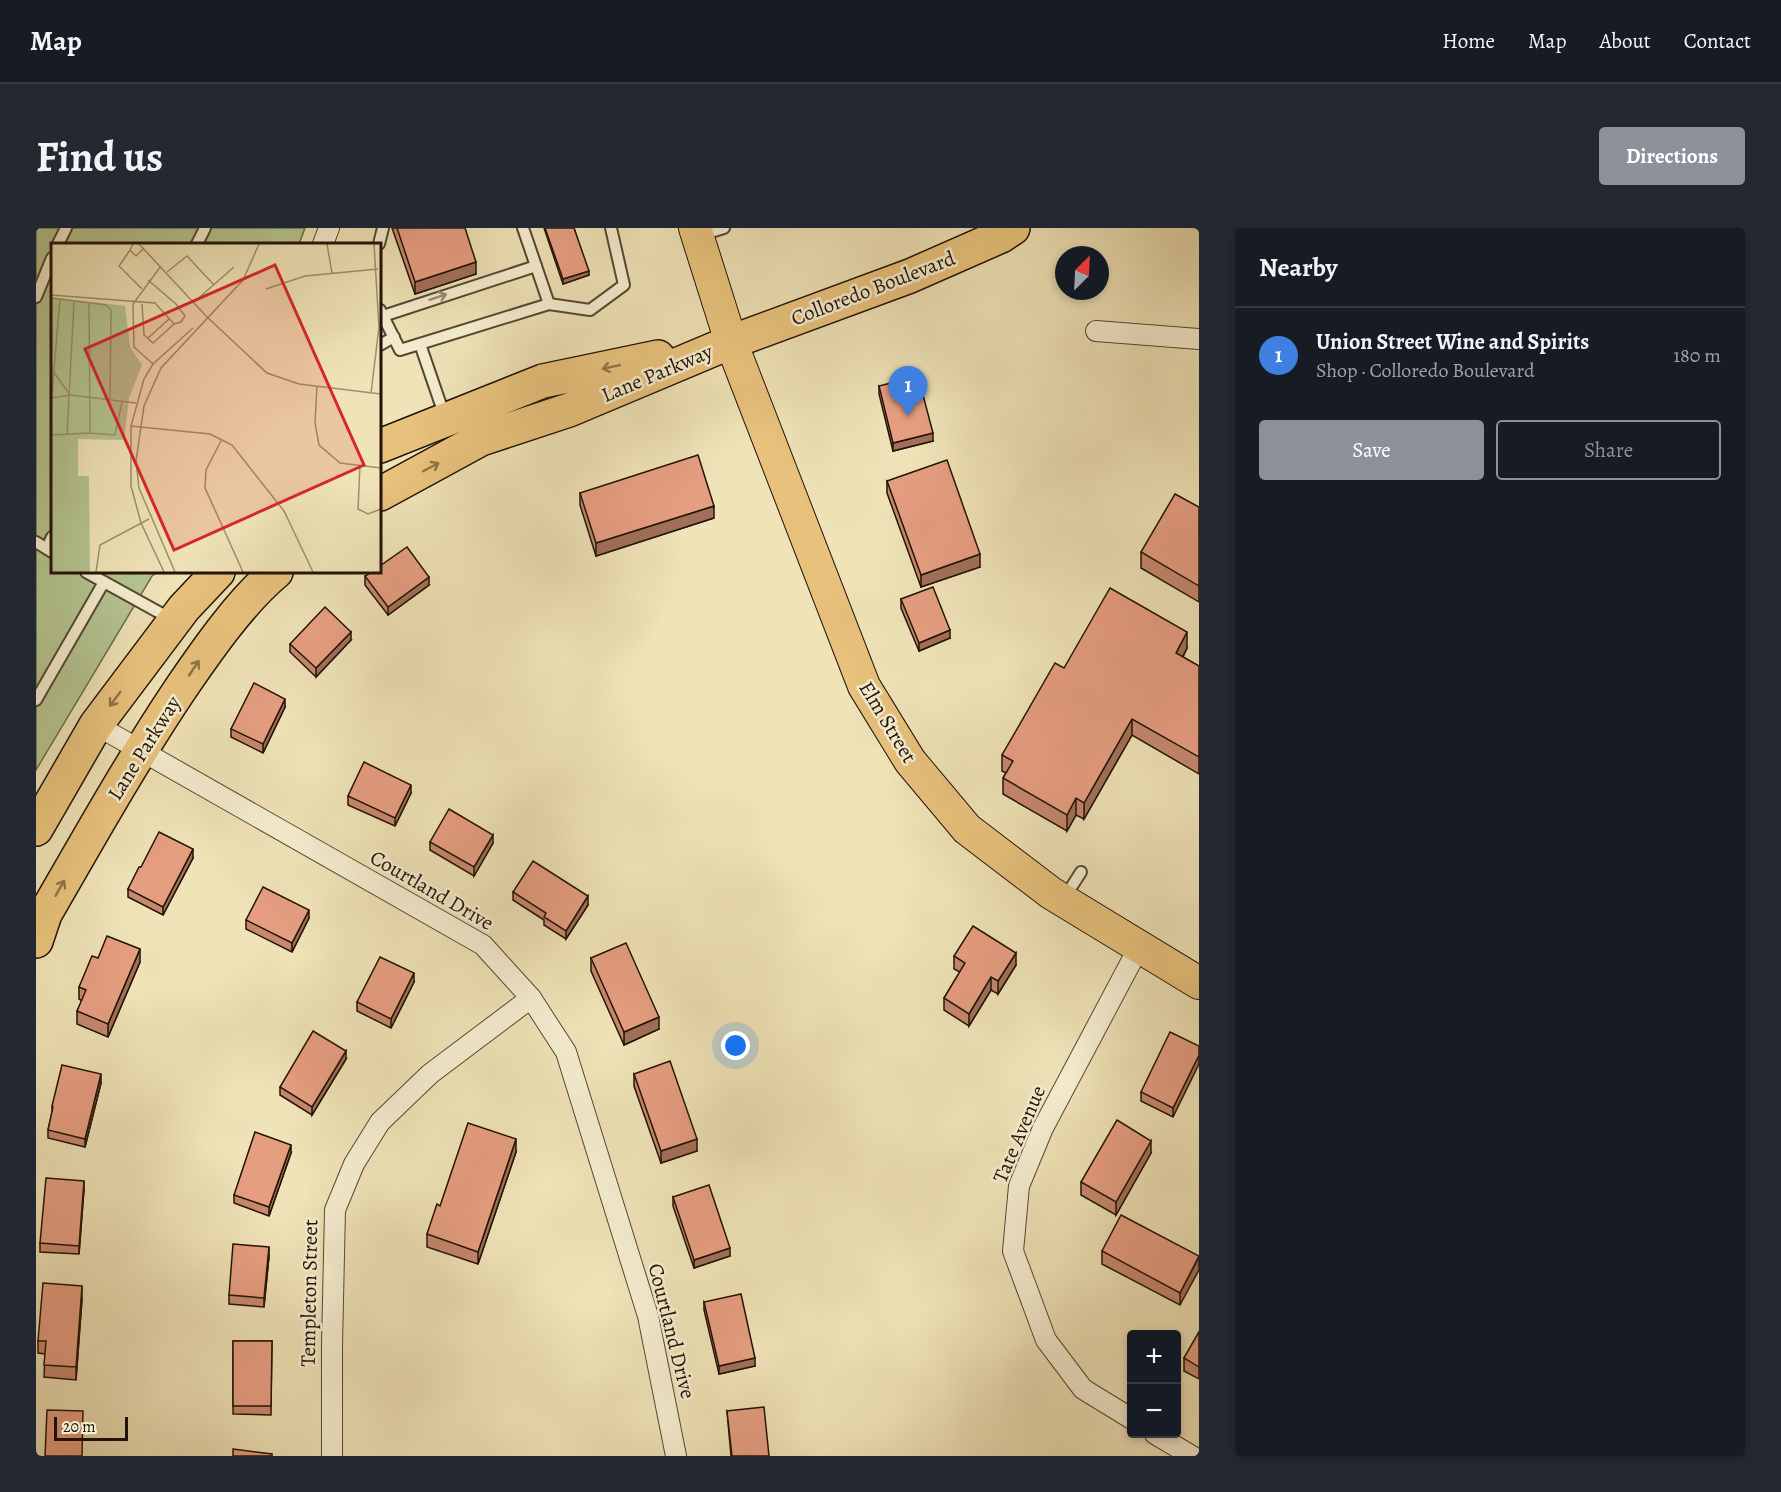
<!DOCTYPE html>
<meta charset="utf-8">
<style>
:root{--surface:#171b24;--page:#242831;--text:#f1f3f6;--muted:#9ea1a6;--line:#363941;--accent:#8c9099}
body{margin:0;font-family:Alegreya,serif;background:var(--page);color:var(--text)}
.controls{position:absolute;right:18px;bottom:18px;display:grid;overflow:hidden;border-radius:6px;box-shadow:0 3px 9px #0003}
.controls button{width:54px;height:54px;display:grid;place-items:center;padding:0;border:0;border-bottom:2px solid var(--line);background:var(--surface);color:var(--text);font:30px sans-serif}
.compass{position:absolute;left:1019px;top:18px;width:54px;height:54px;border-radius:50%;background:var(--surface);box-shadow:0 3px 9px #0003;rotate:24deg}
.scale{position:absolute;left:18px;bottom:15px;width:74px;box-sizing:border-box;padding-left:6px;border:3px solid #221306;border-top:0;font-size:16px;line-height:21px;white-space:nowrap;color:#221306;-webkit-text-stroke:4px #f5edd0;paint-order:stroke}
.you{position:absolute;left:700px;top:818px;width:21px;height:21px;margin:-15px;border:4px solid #fff;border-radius:50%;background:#1a73e8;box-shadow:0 0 0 9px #1a73e833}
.badge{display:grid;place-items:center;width:39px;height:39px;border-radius:50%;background:var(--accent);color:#fff;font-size:20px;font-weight:700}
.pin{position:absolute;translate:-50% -50px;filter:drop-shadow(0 2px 3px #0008)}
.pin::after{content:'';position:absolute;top:32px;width:21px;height:18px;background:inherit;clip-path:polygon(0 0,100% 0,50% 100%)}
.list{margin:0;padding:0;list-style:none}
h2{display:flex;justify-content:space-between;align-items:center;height:78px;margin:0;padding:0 24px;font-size:26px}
h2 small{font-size:20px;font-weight:400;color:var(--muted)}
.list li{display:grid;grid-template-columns:39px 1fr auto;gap:18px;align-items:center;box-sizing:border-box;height:96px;padding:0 24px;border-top:2px solid var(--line)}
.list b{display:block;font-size:22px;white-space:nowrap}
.list p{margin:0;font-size:20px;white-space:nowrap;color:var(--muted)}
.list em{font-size:20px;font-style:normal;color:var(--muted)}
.actions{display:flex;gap:12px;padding:18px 24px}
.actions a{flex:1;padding:14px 0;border:2px solid var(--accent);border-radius:6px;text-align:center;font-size:21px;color:var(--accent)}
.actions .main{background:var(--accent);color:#fff}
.map{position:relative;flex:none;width:1163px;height:1228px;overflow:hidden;border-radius:6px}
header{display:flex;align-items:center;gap:36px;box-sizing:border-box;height:84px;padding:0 30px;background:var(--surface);border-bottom:2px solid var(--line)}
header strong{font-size:28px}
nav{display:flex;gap:33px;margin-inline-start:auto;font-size:21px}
.intro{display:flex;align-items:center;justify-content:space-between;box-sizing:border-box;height:144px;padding:0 36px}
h1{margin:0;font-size:42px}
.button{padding:15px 27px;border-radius:6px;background:var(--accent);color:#fff;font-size:21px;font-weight:700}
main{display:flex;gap:36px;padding:0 36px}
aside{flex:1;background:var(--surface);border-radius:6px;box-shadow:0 3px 9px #0003}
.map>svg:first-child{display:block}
.green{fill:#b4c592;stroke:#6b6c4c;stroke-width:1.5}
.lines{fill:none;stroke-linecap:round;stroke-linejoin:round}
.lane-casing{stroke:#554732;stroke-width:14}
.street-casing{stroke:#554732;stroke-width:22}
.primary-casing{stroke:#221306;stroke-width:34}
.highway-casing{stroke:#221306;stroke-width:36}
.lane{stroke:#f5edd0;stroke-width:10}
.street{stroke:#f5edd0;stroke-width:20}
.primary{stroke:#e8c27c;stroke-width:32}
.highway{stroke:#e8c27c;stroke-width:33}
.wall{fill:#c6886f;stroke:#221306;stroke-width:1.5}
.shaded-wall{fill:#a16f5a;stroke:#221306;stroke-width:1.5}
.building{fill:#e69e81;stroke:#221306;stroke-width:1.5}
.oneway{stroke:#968b75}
.oneway2{stroke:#8f7347}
.labels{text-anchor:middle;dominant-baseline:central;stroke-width:5;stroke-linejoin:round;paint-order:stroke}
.street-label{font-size:21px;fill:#221306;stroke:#f5edd0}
.inset-road{fill:none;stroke:#9d9070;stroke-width:1.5}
.view{fill:#d62828;fill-opacity:0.15;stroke:#d62828;stroke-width:3}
.inset-edge{fill:none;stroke:#221306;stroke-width:3}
</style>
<header>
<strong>Map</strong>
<nav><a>Home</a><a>Map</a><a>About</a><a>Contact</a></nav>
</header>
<div class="intro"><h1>Find us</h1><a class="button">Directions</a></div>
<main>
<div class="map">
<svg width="1163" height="1228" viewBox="0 0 1163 1228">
<rect width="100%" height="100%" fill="#efe3b7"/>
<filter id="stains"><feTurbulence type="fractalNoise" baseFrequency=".00333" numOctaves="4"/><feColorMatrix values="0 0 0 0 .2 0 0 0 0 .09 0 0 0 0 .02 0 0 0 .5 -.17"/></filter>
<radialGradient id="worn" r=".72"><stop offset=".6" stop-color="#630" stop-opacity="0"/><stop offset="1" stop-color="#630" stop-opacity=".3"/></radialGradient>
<path class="green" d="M0 0H269L263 16H16V344H122L116 348 0 542Z"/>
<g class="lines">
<defs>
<g id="lane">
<path d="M487 0 513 76 554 82 588 57 575 0"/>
<path d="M665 7 688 0"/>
<path d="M22 16 30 0"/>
<path d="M161 16 169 0"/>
<path d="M343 16 347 0"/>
<path d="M0 69 16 30"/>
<path d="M344 82 364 122 513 76"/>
<path d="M347 88 500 38"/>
<path d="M384 116 409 189"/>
<path d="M344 117 358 109"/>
<path d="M0 314 16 324"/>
<path d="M11 320 16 309"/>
<path d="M50 344 135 391"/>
<path d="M0 472 68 354"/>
<path d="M1029 669 1045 644"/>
</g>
<g id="street">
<path d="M287 16 293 0"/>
<path d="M1060 103 1163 111"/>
<path d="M60 497 447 717 495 770 530 824 612 1088 640 1228"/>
<path d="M1096 1191 1047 1161 1010 1112 977 1023 983 958 1007 900 1103 719"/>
<path d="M1119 1206 1156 1228"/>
<path d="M296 1228V1117L299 982 318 936 344 894 394 846 495 770"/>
</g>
<path id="primary" d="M659 0 695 114 828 458 874 533 931 601 1015 665 1163 755"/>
<g id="highway">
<path d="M344 218 507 153 622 129"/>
<path d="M344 266 445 211 533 182 695 114 874 48 965 8 977 0"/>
<path d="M0 601 60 497 148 380 182 344"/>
<path d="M0 713 9 686C53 610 96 533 145 460 171 422 205 373 240 344"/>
</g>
</defs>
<use href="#lane" class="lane-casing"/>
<use href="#street" class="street-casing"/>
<use href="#primary" class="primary-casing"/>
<use href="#highway" class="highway-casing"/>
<use href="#lane" class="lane"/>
<use href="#street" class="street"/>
<use href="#primary" class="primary"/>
<use href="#highway" class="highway"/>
</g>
<g class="wall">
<path d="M356 0H429L440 46 379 66Z"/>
<path d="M508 0H538L553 47 527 56Z"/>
<path d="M843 158 897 213 857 223 843 166Z"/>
<path d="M851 253 944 339 885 359 851 265Z"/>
<path d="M544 265 678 290 560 328 544 277Z"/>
<path d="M1163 279V374L1105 340V324Z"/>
<path d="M329 348 393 357 352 387 329 357Z"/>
<path d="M865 371 914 410 883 423 865 380Z"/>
<path d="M315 412 280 449 254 424V416Z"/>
<path d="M1151 420 1147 429 1163 438V546L1096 507 1048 591 1040 587 1031 603 967 566V550L970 545 966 543V527L1028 440Z"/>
<path d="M249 479 227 525 195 509V501Z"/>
<path d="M375 565 359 598 312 577V568Z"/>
<path d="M394 614 457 615 438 648 394 622Z"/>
<path d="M157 630 127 687 92 669V661L105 639Z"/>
<path d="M477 664 552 677 530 711 508 697V692L477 672Z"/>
<path d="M273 690 256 724 210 701V692Z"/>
<path d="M918 728 980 737 962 766 955 762 933 798 908 782V770L924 744 918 741Z"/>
<path d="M62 730 104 734 72 809 41 796V783L46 773 43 771V759Z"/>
<path d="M555 730 623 801 588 817 555 743Z"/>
<path d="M378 754 355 800 321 783V774Z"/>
<path d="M1163 818 1137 889 1105 873V864Z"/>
<path d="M310 831 276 887 244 867V859Z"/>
<path d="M598 846 661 923 625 935 598 858Z"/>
<path d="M65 855 49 919 12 910V902L16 885V878Z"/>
<path d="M480 924 442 1036 391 1019V1006L404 978Z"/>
<path d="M255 925 233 988 198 975V967Z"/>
<path d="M1115 925 1080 987 1045 967V954Z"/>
<path d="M48 961 43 1026 4 1024V1015Z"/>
<path d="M637 969 694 1028 658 1040 637 978Z"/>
<path d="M1066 1023 1163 1028 1144 1077 1066 1036Z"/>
<path d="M233 1028 228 1079 193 1076V1067Z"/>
<path d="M46 1071 40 1152 8 1149 9 1126 2 1125V1113Z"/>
<path d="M668 1074 719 1138 683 1146 668 1082Z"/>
<path d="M1163 1104V1151L1148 1143V1130Z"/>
<path d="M197 1113H236L235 1187 197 1186Z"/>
<path d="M691 1183 733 1228H695Z"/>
</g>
<g class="shaded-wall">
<path d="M440 34V46L379 66V54Z"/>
<path d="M553 43V47L527 56V51Z"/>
<path d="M897 205V213L857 223V215Z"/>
<path d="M678 278V290L560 328V315Z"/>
<path d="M944 326V339L885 359V347Z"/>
<path d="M393 349V357L352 387V379Z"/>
<path d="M914 402V410L883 423V415Z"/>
<path d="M315 404V412L280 449V440Z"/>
<path d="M1151 404V420L1140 441V425Z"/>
<path d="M249 471V479L227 525V516Z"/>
<path d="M1096 491V507L1048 591V575Z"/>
<path d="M375 557V565L359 598V590Z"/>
<path d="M1040 570V587L1031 603V587Z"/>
<path d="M457 607V615L438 648V639Z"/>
<path d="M157 621V630L127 687V679Z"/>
<path d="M552 668V677L530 711V703Z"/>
<path d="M273 682V690L256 724V715Z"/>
<path d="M104 721V734L72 809V796Z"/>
<path d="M980 725V737L962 766V753Z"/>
<path d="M378 745V754L355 800V791Z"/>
<path d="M955 749V762L933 798V786Z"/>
<path d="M623 789V801L588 817V804Z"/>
<path d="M310 823V831L276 887V879Z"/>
<path d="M1163 827V836L1137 889V880Z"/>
<path d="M65 846V855L49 919V911Z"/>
<path d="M480 911V924L442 1036V1024Z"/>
<path d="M661 911V923L625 935V923Z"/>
<path d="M1115 913V925L1080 987V974Z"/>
<path d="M255 917V925L233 988V979Z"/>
<path d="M48 953V961L43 1026V1018Z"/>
<path d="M233 1019V1028L228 1079V1070Z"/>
<path d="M694 1020V1028L658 1040V1032Z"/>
<path d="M1163 1029V1042L1144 1077V1065Z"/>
<path d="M46 1058V1071L40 1152V1139Z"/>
<path d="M719 1130V1138L683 1146V1138Z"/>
</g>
<g class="building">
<path d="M361 0H429L440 34 379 54Z"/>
<path d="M509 0H538L553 43 527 51Z"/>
<path d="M882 148 897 205 857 215 843 158Z"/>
<path d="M662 227 678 278 560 315 544 265Z"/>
<path d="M911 232 944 326 885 347 851 253Z"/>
<path d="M1139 266 1163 279V358L1105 324Z"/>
<path d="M371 319 393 349 352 379 329 348 336 344H344V338Z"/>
<path d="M897 359 914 402 883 415 865 371Z"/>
<path d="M1074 360 1151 404 1140 425 1163 438V529L1096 491 1048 575 1040 570 1031 587 967 550 977 533 966 527 1019 435 1028 440Z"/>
<path d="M289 379 315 404 280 440 254 416Z"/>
<path d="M218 455 249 471 227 516 195 501Z"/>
<path d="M328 534 375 557 359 590 312 568Z"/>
<path d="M413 581 457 607 438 639 394 614Z"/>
<path d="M123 604 157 621 127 679 92 661 103 639H105Z"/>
<path d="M497 633 552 668 530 703 508 689 510 685 477 664Z"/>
<path d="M227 659 273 682 256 715 210 692Z"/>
<path d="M937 698 980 725 962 753 955 749 933 786 908 770 929 735 918 728Z"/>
<path d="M71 708 104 721 72 796 41 783 50 762 43 759 56 728 62 730Z"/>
<path d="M590 715 623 789 588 804 555 730Z"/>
<path d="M344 729 378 745 355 791 321 774Z"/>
<path d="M277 803 310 823 276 879 244 859Z"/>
<path d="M1134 804 1163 818V827L1137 880 1105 864Z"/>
<path d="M634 833 661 911 625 923 598 846Z"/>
<path d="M26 837 65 846 49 911 12 902 17 879 16 878Z"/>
<path d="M1081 892 1115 913 1080 974 1045 954Z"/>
<path d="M432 895 480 911 442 1024 391 1006 401 976 404 978Z"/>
<path d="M219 904 255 917 233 979 198 967Z"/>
<path d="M10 950 48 953 43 1018 4 1015Z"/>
<path d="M673 957 694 1020 658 1032 637 969Z"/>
<path d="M1085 987 1163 1028 1144 1065 1066 1023Z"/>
<path d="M197 1016 233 1019 228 1070 193 1067Z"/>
<path d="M7 1055 46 1058 40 1139 8 1137 10 1113H2Z"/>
<path d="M705 1066 719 1130 683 1138 668 1074Z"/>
<path d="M1163 1104V1139L1148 1130Z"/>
<path d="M197 1113H236L235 1178H197Z"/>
<path d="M728 1179 733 1228H696L691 1183Z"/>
<path d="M11 1182 47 1183 46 1228H9Z"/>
<path d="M197 1221 236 1226V1228H197Z"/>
</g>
<defs><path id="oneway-shaft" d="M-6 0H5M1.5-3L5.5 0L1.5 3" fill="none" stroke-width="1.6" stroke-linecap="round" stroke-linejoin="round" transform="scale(1.5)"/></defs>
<use class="oneway" href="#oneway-shaft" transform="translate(402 69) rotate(-18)"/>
<g class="oneway2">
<use href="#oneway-shaft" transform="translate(575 139) rotate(168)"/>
<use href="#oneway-shaft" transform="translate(395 239) rotate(-28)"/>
<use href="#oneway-shaft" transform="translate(158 440) rotate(-56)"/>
<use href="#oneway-shaft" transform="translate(79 471) rotate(127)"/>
<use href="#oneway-shaft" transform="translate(24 660) rotate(-60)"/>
</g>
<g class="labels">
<g class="street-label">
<text transform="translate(837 60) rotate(-21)">Colloredo Boulevard</text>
<text transform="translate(621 145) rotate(-23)">Lane Parkway</text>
<text transform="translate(852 494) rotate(59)">Elm Street</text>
<text transform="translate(108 520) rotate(-58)">Lane Parkway</text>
<text transform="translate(396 662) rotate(30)">Courtland Drive</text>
<text transform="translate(983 906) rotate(-67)">Tate Avenue</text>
<text transform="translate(273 1065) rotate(-89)">Templeton Street</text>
<text transform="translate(636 1103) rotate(76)">Courtland Drive</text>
</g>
</g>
<g transform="translate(15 15)">
<rect width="330" height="330" fill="#efe3b7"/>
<path d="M0 54 74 63 79 104 91 122 78 155 73 197 27 196V233H38L39 329H0Z" fill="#b4c592"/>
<path class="inset-road" d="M82 1 79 7 85 13 93 5M88 1 156 74 216 130 248 141 330 151M276 1 281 30M79 7 68 23 91 46M116 29 136 13 163 42M215 46 254 33 327 26M0 52 104 60 123 81 130 79 134 73 125 61 97 37M0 55 55 62 60 67 59 158M143 59 183 24M91 61 93 92 102 100 123 81M97 95 118 76M102 121 83 104 82 61 110 23M2 128 19 152M266 143 264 180 268 202 289 220 330 225M320 150 328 84 323 1M0 155 19 152 85 160M0 162 9 56M80 183 159 191 181 202 233 268 262 329M39 190 64 192 71 159M0 192 39 190 38 60M16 192 23 59M171 196 155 227 154 245 192 329M309 222 307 266 317 271 330 266M45 329 49 302 98 276M113 329 90 280 80 243V183L93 136 102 121 142 85M124 329 88 245 85 218 93 163 110 125 192 37 208 1"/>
<path class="view" d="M224 22 313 222 123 307 34 106Z"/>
<rect width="330" height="330" class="inset-edge"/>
</g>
<rect width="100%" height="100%" filter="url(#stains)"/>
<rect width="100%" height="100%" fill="url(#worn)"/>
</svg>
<div class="controls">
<button>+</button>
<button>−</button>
</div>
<svg class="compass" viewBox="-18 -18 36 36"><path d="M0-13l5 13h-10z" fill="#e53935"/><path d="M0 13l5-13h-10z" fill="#9ea1a6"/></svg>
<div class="scale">20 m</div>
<div class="you"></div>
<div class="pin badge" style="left:872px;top:188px;background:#3f7fe0">1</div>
</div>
<aside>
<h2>Nearby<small></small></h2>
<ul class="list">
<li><span class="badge" style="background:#3f7fe0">1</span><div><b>Union Street Wine and Spirits</b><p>Shop · Colloredo Boulevard</p></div><em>180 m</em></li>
</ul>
<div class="actions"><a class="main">Save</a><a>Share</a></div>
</aside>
</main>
